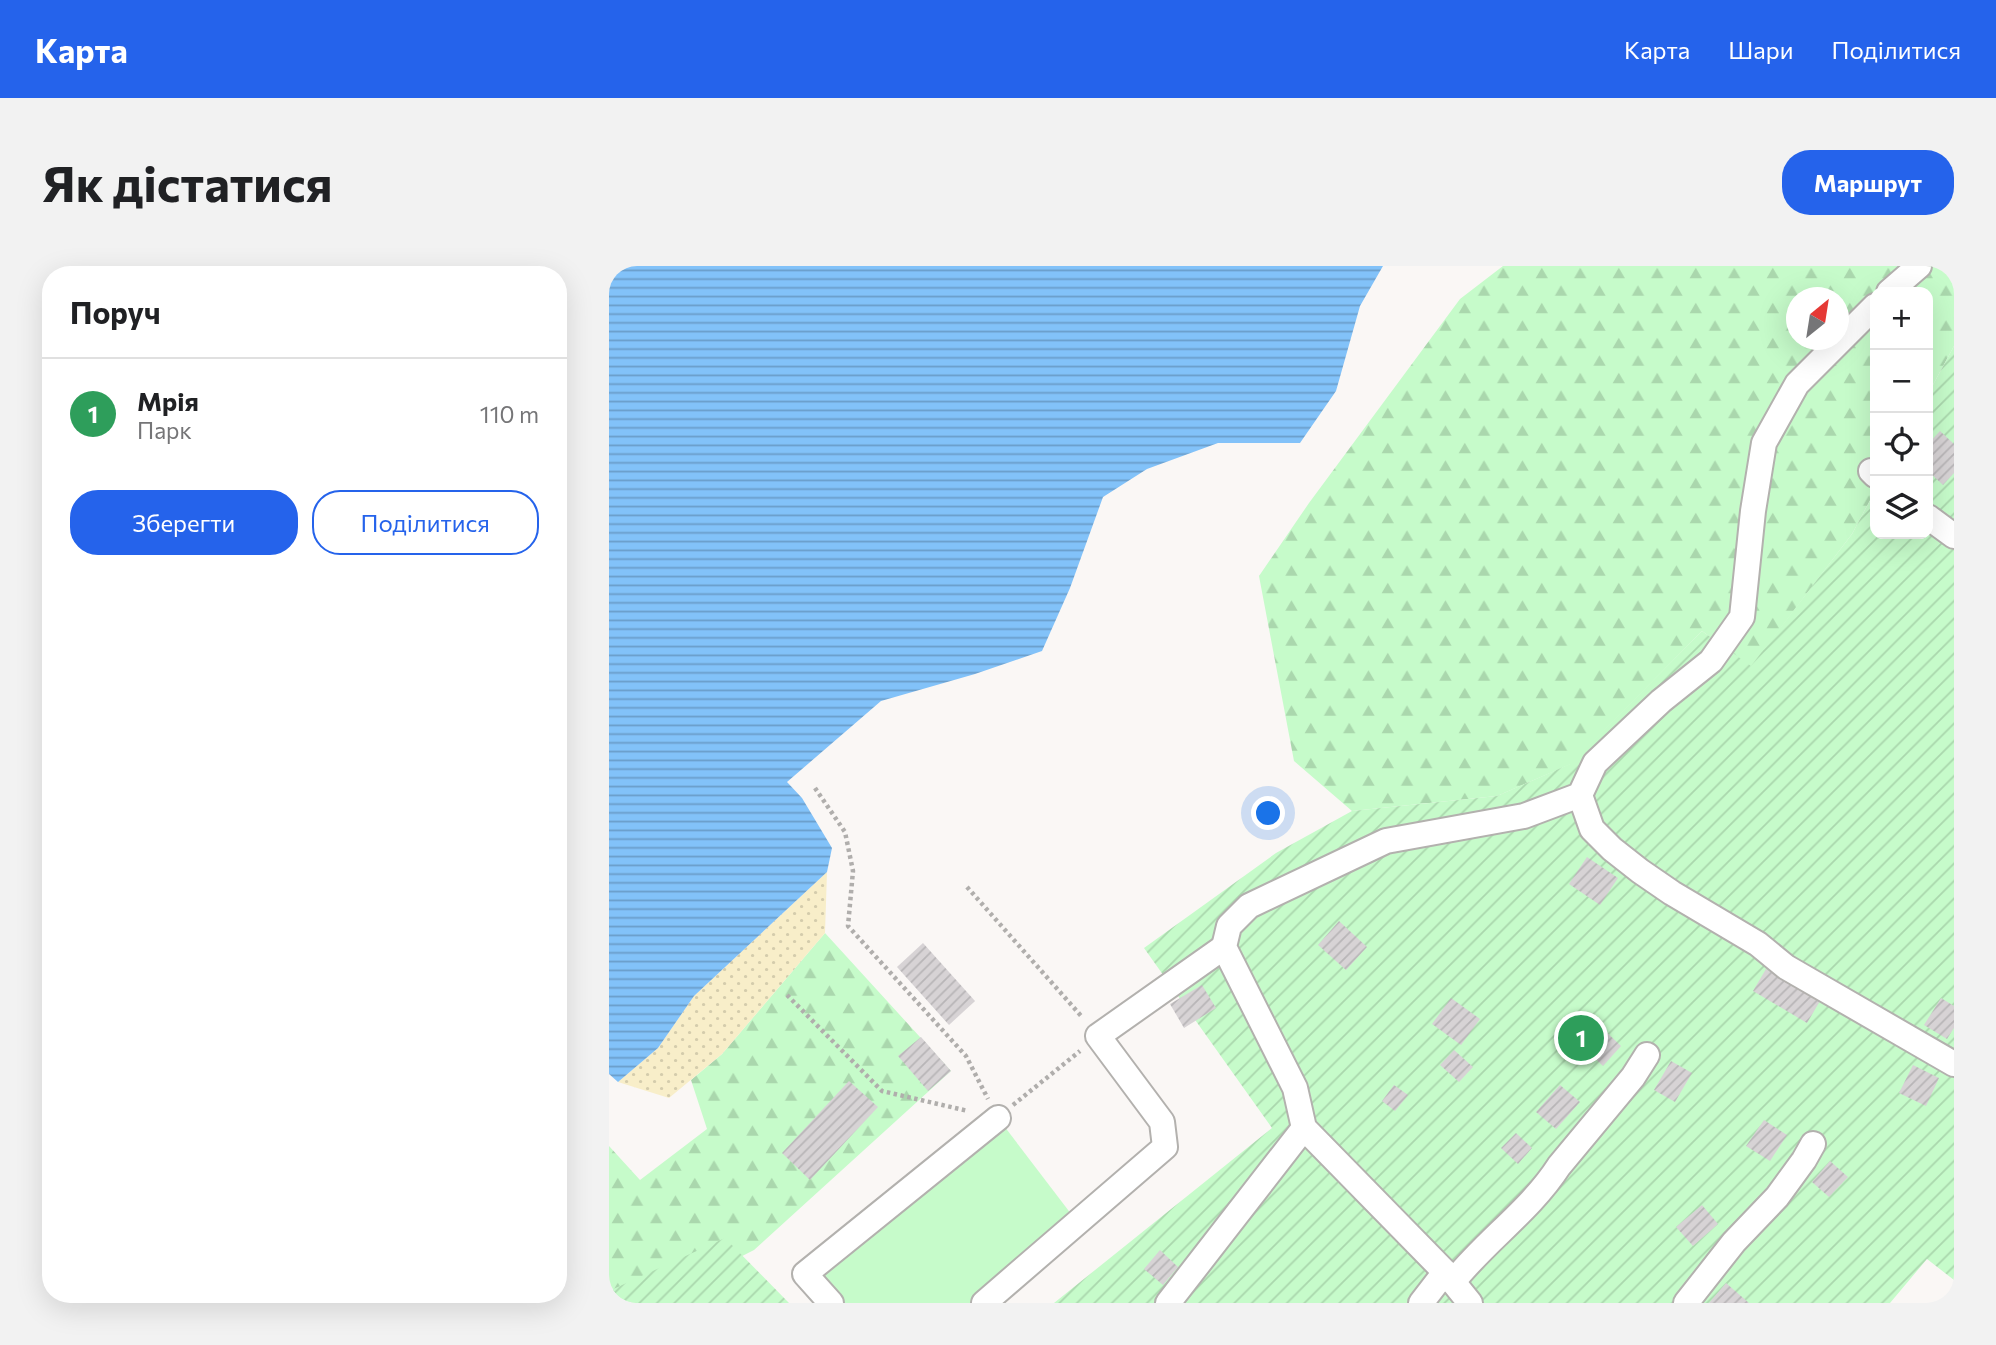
<!DOCTYPE html>
<html lang="uk">
<meta charset="utf-8">
<style>
:root{--surface:#fff;--page:#f2f2f2;--text:#202124;--muted:#757577;--line:#e0e0e0;--accent:#2563eb}
body{margin:0;font-family:Commissioner,sans-serif;background:var(--page);color:var(--text)}
.controls{position:absolute;right:21px;top:21px;display:grid;overflow:hidden;border-radius:14px;box-shadow:0 7px 28px #0002}
.controls button{width:63px;height:63px;display:grid;place-items:center;padding:0;border:0;border-bottom:2px solid var(--line);background:var(--surface);color:var(--text);font:35px sans-serif}
.compass{position:absolute;left:1177px;top:21px;width:63px;height:63px;border-radius:50%;background:var(--surface);box-shadow:0 7px 28px #0002;rotate:30deg}
.you{position:absolute;left:660px;top:548px;width:24px;height:24px;margin:-18px;border:5px solid #fff;border-radius:50%;background:#1a73e8;box-shadow:0 0 0 10px #1a73e833}
.badge{display:grid;place-items:center;width:46px;height:46px;border-radius:50%;background:var(--accent);color:#fff;font-size:23px;font-weight:700}
.pin{position:absolute;translate:-50% -50%;border:4px solid #fff;box-shadow:0 2px 7px #0006}
.list{margin:0;padding:0;list-style:none}
h2{display:flex;justify-content:space-between;align-items:center;height:91px;margin:0;padding:0 28px;font-size:30px}
h2 small{font-size:23px;font-weight:400;color:var(--muted)}
.list li{display:grid;grid-template-columns:46px 1fr auto;gap:21px;align-items:center;box-sizing:border-box;height:112px;padding:0 28px;border-top:2px solid var(--line)}
.list b{display:block;font-size:26px;white-space:nowrap}
.list p{margin:0;font-size:23px;white-space:nowrap;color:var(--muted)}
.list em{font-size:23px;font-style:normal;color:var(--muted)}
.actions{display:flex;gap:14px;padding:21px 28px}
.actions a{flex:1;padding:16px 0;border:2px solid var(--accent);border-radius:28px;text-align:center;font-size:24px;color:var(--accent)}
.actions .main{background:var(--accent);color:#fff}
.icon{flex:none;width:38px;height:38px;fill:none;stroke:currentColor;stroke-width:2;stroke-linecap:round;stroke-linejoin:round}
.map{position:relative;flex:none;width:1345px;height:1037px;overflow:hidden;border-radius:28px}
header{display:flex;align-items:center;gap:42px;box-sizing:border-box;height:98px;padding:0 35px;background:var(--accent);color:#fff}
header strong{font-size:33px}
nav{display:flex;gap:38px;margin-inline-start:auto;font-size:24px}
.intro{display:flex;align-items:center;justify-content:space-between;box-sizing:border-box;height:168px;padding:0 42px}
h1{margin:0;font-size:49px}
.button{padding:18px 32px;border-radius:28px;background:var(--accent);color:#fff;font-size:24px;font-weight:700}
main{display:flex;gap:42px;padding:0 42px}
aside{flex:1;background:var(--surface);border-radius:28px;box-shadow:0 7px 28px #0002}
.map>svg:first-child{display:block}
.forest{fill:url(#forest-firs);fill-rule:evenodd}
.sand{fill:url(#sand-dots)}
.garden{fill:url(#garden-furrows)}
.pitch{fill:#c6fbca}
.water{fill:url(#water-rules)}
.building{fill:url(#building-hatch)}
.lines{fill:none;stroke-linecap:round;stroke-linejoin:round}
.minor-casing{stroke:#b3b1ae;stroke-width:28}
.path{stroke:#b0aeac;stroke-width:4.5;stroke-dasharray:3.5 3.5;stroke-linecap:butt}
.minor{stroke:#fff;stroke-width:24}
</style>
<header>
<strong>Карта</strong>
<nav><a>Карта</a><a>Шари</a><a>Поділитися</a></nav>
</header>
<div class="intro"><h1>Як дістатися</h1><a class="button">Маршрут</a></div>
<main>
<aside>
<h2>Поруч<small></small></h2>
<ul class="list">
<li><span class="badge" style="background:#2e9e5b">1</span><div><b>Мрія</b><p>Парк</p></div><em>110 m</em></li>
</ul>
<div class="actions"><a class="main">Зберегти</a><a>Поділитися</a></div>
</aside>
<div class="map">
<svg width="1345" height="1037" viewBox="0 0 1345 1037">
<defs>
<pattern id="forest-firs" width="22" height="20" patternUnits="userSpaceOnUse" patternTransform="scale(1.75)"><rect width="22" height="20" fill="#c6fbca"/><path d="M5 1l3.5 6h-7zM16 11l3.5 6h-7z" fill="#aad7ad"/></pattern>
<pattern id="sand-dots" width="8" height="8" patternUnits="userSpaceOnUse" patternTransform="scale(1.75)"><rect width="8" height="8" fill="#f8eec9"/><path d="M2 2h.1M6 6h.1" fill="none" stroke="#d4ccac" stroke-width="1.8" stroke-linecap="round"/></pattern>
<pattern id="garden-furrows" width="10" height="10" patternUnits="userSpaceOnUse" patternTransform="scale(1.75)"><rect width="10" height="10" fill="#c6fbca"/><path d="M-1 1l2-2M0 10L10 0M9 11l2-2" fill="none" stroke="#aad7ad"/></pattern>
<pattern id="water-rules" width="6" height="5" patternUnits="userSpaceOnUse" patternTransform="scale(1.75)"><rect width="6" height="5" fill="#82c2f9"/><path d="M0 2.5h6" fill="none" stroke="#6a9dc9"/></pattern>
<pattern id="building-hatch" width="6" height="6" patternUnits="userSpaceOnUse" patternTransform="scale(1.75)"><rect width="6" height="6" fill="#d7d3d5"/><path d="M-1 1l2-2M0 6l6-6M5 7l2-2" fill="none" stroke="#b8b5b7"/></pattern>
</defs>
<rect width="100%" height="100%" fill="#faf7f5"/>
<g class="forest">
<path d="M894 0H1345V80L1319 128V26H1266V225L1243 268 1142 401 1093 365 962 498 888 530 743 545 685 495 650 310 700 237 851 33ZM1188 32H1230V74H1188Z"/>
<path d="M216 667 342 805 145 984 41 1037H0V880L31 914 98 863 82 814 113 788Z"/>
</g>
<path class="sand" d="M218 606 216 667 113 788 60 832 9 816 49 782 85 730Z"/>
<g class="garden">
<path d="M1345 80V1014L1318 993 1281 1037H445L663 862 535 682 667 587 743 545 888 530 961 498 1093 365 1142 400 1243 268 1266 225V268H1319V128Z"/>
<path d="M116 972 180 1037H0V1025Z"/>
</g>
<path class="pitch" d="M389 852 469 957 375 1037H222L196 1008Z"/>
<path class="water" d="M0 0H774L751 40 727 125 691 177H609L538 203 494 231 461 322 433 385 366 408 272 435 178 516 193 532 223 582 218 606 85 730 49 782 9 816 0 808Z"/>
<g class="building">
<path d="M1331 165 1345 178V207L1334 219 1319 205V178Z"/>
<path d="M978 591 1009 612 991 639 960 618Z"/>
<path d="M730 655 758 681 737 704 709 679Z"/>
<path d="M314 677 366 735 340 759 288 701Z"/>
<path d="M1157 703 1211 735 1198 757 1144 725Z"/>
<path d="M593 719 607 742 575 762 561 738Z"/>
<path d="M842 732 871 753 852 779 823 758Z"/>
<path d="M1332 732 1345 740V762L1338 773 1315 759Z"/>
<path d="M991 760 1012 780 994 800 973 780Z"/>
<path d="M312 771 342 805 319 825 289 790Z"/>
<path d="M845 784 864 801 850 816 831 799Z"/>
<path d="M1062 795 1083 807 1066 836 1045 824Z"/>
<path d="M1304 799 1330 812 1317 840 1290 827Z"/>
<path d="M240 815 269 841 201 914 173 887Z"/>
<path d="M785 819 799 829 786 845 773 835Z"/>
<path d="M951 819 971 836 947 863 927 846Z"/>
<path d="M1155 854 1178 869 1161 895 1137 880Z"/>
<path d="M907 867 923 882 909 898 892 882Z"/>
<path d="M1221 895 1239 911 1220 931 1203 916Z"/>
<path d="M1093 939 1109 958 1084 980 1067 961Z"/>
<path d="M551 984 569 1001 554 1019 535 1003Z"/>
<path d="M1117 1017 1140 1037H1100Z"/>
</g>
<g class="lines">
<defs>
<g id="minor">
<path d="M1280 26 1310 0"/>
<path d="M1262 205 1266 209"/>
<path d="M1319 251 1345 270"/>
<path d="M971 529 983 563 1003 583 1031 605 1063 627 1149 678 1177 701 1345 798"/>
<path d="M844 1016C876 975 921 945 950 900L1024 811 1038 789"/>
<path d="M222 1037 196 1008 389 852"/>
<path d="M375 1037 556 881 553 856 489 770 615 681"/>
<path d="M559 1037 695 862"/>
<path d="M812 1037 836 1006"/>
<path d="M861 1037 836 1006 695 862 686 822 615 681 620 660 640 640 777 575 915 550 971 529 986 497 1052 435 1102 395 1133 351 1144 245 1155 177 1188 118 1266 40"/>
<path d="M1077 1037 1125 976 1168 931 1195 894 1204 878"/>
</g>
</defs>
<use href="#minor" class="minor-casing"/>
<g class="path">
<path d="M206 522 236 566 244 605 239 660 357 790 379 833"/>
<path d="M358 621 474 752"/>
<path d="M178 729 273 825 359 845"/>
<path d="M404 839 471 785"/>
</g>
<use href="#minor" class="minor"/>
</g>
</svg>
<div class="controls">
<button>+</button>
<button>−</button>
<button><svg class="icon" aria-label="locate" viewBox="0 0 24 24"><circle cx="12" cy="12" r="6"/><path d="M12 2v4M12 18v4M2 12h4M18 12h4"/></svg></button>
<button><svg class="icon" aria-label="layers" viewBox="0 0 24 24"><path d="M12 4l9 5-9 5-9-5zM3 14l9 5 9-5"/></svg></button>
</div>
<svg class="compass" viewBox="-18 -18 36 36"><path d="M0-13l5 13h-10z" fill="#e53935"/><path d="M0 13l5-13h-10z" fill="#757577"/></svg>
<div class="you"></div>
<div class="pin badge" style="left:972px;top:772px;background:#2e9e5b">1</div>
</div>
</main>
